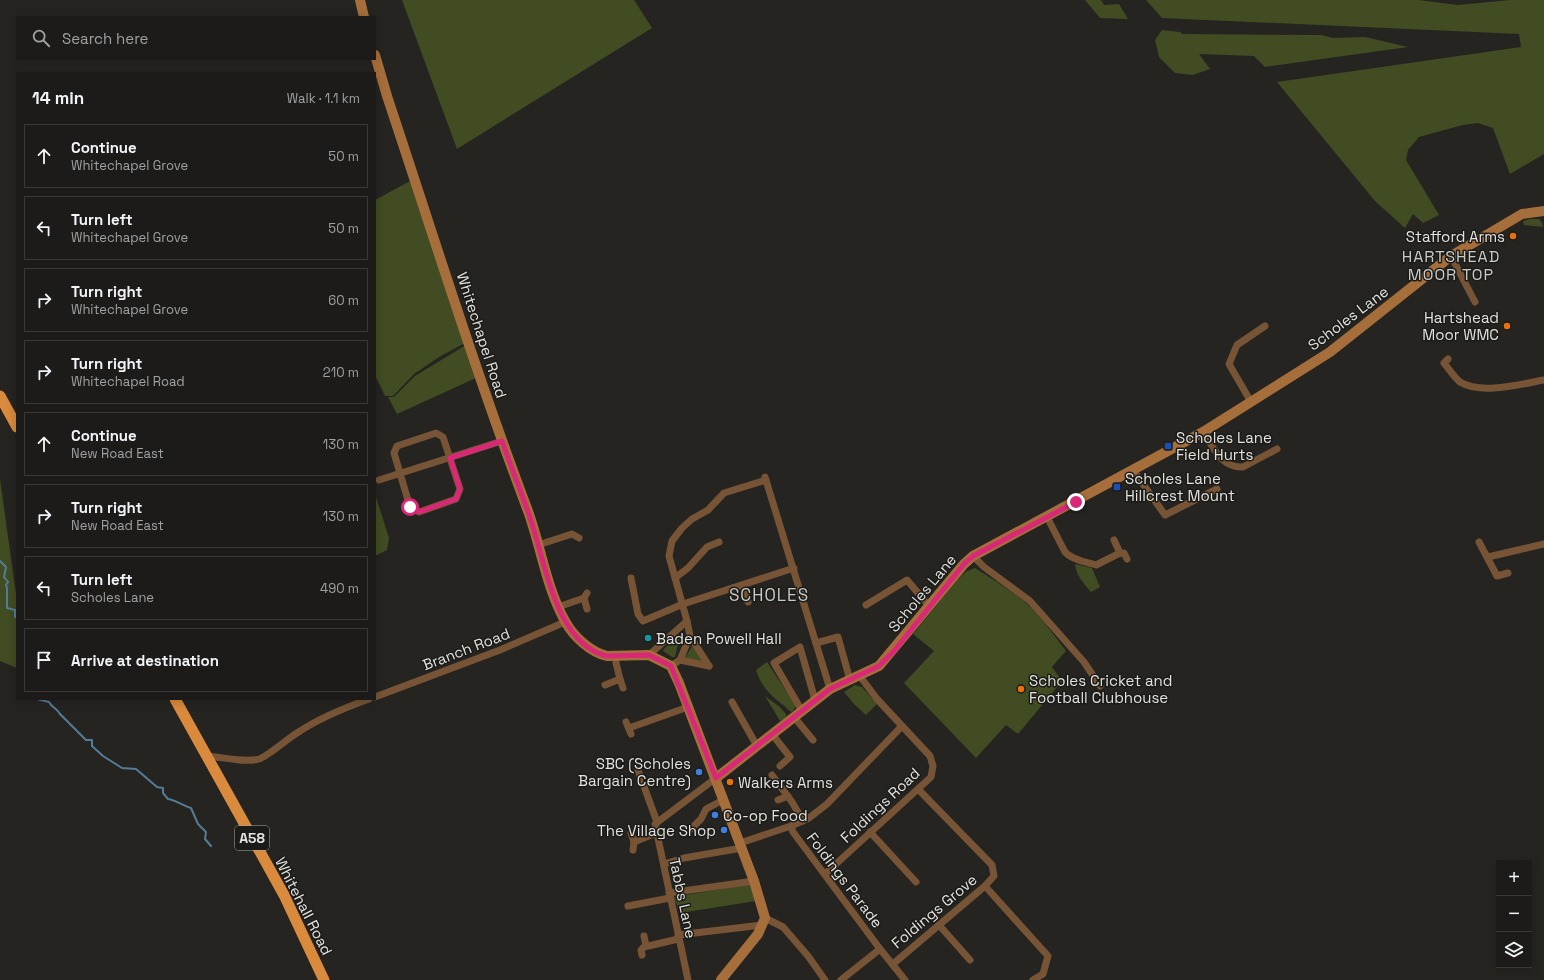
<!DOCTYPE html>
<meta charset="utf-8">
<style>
:root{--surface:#1c1b19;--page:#252422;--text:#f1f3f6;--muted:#a0a1a2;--line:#3a3938}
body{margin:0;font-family:"Space Grotesk",sans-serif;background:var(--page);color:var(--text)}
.controls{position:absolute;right:12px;bottom:12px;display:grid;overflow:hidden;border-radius:0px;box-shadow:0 2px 10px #0003}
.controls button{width:36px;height:36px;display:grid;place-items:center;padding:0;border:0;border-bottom:1px solid var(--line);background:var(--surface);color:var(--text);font:20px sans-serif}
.stop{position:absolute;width:12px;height:12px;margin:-9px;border:3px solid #db2777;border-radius:50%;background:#fff}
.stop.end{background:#db2777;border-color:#fff;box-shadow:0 1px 4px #0008}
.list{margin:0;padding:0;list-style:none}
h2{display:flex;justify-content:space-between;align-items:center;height:52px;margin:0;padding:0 16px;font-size:17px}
h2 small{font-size:13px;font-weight:400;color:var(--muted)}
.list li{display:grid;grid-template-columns:26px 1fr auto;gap:12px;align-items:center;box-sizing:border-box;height:64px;margin:0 8px 8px;padding:0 8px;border:1px solid var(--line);border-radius:0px}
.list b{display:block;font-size:15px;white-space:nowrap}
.list p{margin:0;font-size:13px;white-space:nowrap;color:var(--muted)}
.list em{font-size:13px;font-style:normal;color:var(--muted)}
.icon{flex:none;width:22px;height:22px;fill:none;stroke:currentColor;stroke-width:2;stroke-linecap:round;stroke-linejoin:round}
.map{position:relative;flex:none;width:1544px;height:980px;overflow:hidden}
.search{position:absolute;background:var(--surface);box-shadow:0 2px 10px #0003;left:16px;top:16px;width:360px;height:44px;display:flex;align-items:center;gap:10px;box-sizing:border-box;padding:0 14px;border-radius:0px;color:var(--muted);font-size:15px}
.panel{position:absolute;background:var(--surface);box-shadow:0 2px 10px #0003;left:16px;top:72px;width:360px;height:628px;border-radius:0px}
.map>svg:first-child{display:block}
.green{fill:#414c22}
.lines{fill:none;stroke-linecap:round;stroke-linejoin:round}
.stream{stroke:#547c95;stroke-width:2}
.minor{stroke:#775435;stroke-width:7}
.secondary{stroke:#a66e3a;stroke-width:10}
.trunk{stroke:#da8a3c;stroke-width:11}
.route{stroke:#db2777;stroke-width:5}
.food-dot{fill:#e8710a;stroke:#1b1b18;stroke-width:1.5}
.transit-dot{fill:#1a4fb4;stroke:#1b1b18;stroke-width:1.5}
.culture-dot{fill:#0f9aa8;stroke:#1b1b18;stroke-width:1.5}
.shop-dot{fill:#3f7fe0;stroke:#1b1b18;stroke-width:1.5}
.labels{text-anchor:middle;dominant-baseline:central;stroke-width:3;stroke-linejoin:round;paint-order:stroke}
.shield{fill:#1b1b18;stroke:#a7a6a4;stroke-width:1}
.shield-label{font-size:14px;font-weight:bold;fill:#e3e2e0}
.poi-label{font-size:15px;fill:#e3e2e0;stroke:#1b1b18;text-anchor:start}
.street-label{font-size:15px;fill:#e3e2e0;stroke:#1b1b18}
.neighbourhood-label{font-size:16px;letter-spacing:1px;fill:#cacac6;stroke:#1b1b18}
.quarter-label{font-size:17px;letter-spacing:1px;fill:#cacac6;stroke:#1b1b18}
</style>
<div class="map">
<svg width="1544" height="980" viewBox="0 0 1544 980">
<rect width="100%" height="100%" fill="#252421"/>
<g class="green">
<path d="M402 0H634L652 28 457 149Z"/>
<path d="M1085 0H1101L1104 5 1119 4 1128 19 1100 18Z"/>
<path d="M1146 0H1419L1458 5 1510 0H1544V154L1510 174 1493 128 1478 123 1463 125 1419 137 1408 150 1406 160 1439 215 1423 223 1413 214 1405 228 1375 201 1277 82 1521 47 1519 34 1162 18Z"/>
<path d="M1162 30 1180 32 1182 34 1321 35 1333 38 1365 37 1408 47 1265 67 1254 56 1199 54 1210 69 1193 75 1175 73 1159 57 1155 40Z"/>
<path d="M410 181 465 343 439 357 414 374 393 396H385L375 375V200Z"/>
<path d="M1530 219H1539L1542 223 1543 227 1524 225 1523 221Z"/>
<path d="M466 345 478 377 397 414 388 397H394L415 376Z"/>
<path d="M0 479 17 601V668L0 661Z"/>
<path d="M375 494 389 538 387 550 375 556Z"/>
<path d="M1075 564 1092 568 1100 587 1091 592C1083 583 1076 575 1075 564Z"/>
<path d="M975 568C993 579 1010 590 1026 603 1041 617 1054 635 1066 651L1052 667 1062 681 1018 734 1006 725 976 758 904 683 934 651 913 634 958 579 967 571Z"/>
<path d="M679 635 680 636 675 657H672L663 651 664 649Z"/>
<path d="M693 645 702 661 701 662 684 659Z"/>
<path d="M767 662 796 706 792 712C787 710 787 708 783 705 770 695 761 686 756 670Z"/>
<path d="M855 685 862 687 877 704 866 715 854 704 844 692Z"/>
<path d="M765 696 780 707 786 714V717L780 721Z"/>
<path d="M750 884 756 901 680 913 674 897Z"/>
</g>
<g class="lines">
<g class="stream">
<path d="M0 561 6 567 4 577 8 582 6 585 7 588V608L15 610V617H17"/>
<path d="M37 699 49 702C52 708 57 708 60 714L86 740H92V746L103 756 122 768 136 769 157 787 163 788V793L168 799C176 800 183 806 191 808L198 824 206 832 205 839 211 846"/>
</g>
<g class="minor">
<path d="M1451 256 1475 302"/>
<path d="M1448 359 1444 363C1449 369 1454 377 1460 382 1481 395 1521 384 1544 380"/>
<path d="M1251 402 1229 364 1237 345 1265 326"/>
<path d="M1203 432C1214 448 1221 468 1243 467L1277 449"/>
<path d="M436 433 443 437 460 489 456 499 419 512 410 507 394 453 397 446Z"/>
<path d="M1133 470 1165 515 1217 489"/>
<path d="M765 477 830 689"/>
<path d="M379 480 502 441"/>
<path d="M1047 517 1065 552C1072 560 1086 562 1096 565L1120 553 1114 540"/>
<path d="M1479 542 1497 576 1508 573"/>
<path d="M538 545 572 534 579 538"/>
<path d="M1120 553H1124L1127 559"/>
<path d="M973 556 984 567 1030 601 1084 662 1100 686"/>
<path d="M1488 557 1544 544"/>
<path d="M631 578 638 614 643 621 683 604 794 568"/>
<path d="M675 578 688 568 707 547 719 542"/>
<path d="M743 585 748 602"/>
<path d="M587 593 584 598 587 609"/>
<path d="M866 605 907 580 929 606"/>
<path d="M558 607 584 598"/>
<path d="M816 643 838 637 850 680"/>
<path d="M649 655 687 621"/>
<path d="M680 660 709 666"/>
<path d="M671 666 680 660 690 636"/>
<path d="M709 666 690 636 687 621 669 556 672 541 682 528 692 519 708 510 724 493 766 480"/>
<path d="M620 679 623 688"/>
<path d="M605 685 620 679 616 663V655"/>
<path d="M375 697 500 650 565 622"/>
<path d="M732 702 757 746"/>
<path d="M802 711 774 663 800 647 815 700"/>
<path d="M794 717 813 740"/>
<path d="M626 722 631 734"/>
<path d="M629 728 688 707"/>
<path d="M772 734 790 757 780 766"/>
<path d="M207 756C222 757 245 763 259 759 268 756 287 739 297 733 319 718 344 708 369 699"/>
<path d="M638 770 657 822"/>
<path d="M772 775 792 802 803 821"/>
<path d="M778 800 788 796"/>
<path d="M791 826 793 832 880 949 905 980"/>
<path d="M691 829 701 819 706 809 723 800"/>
<path d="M870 832 916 882"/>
<path d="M631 833 634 842 633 850"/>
<path d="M634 842 656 833"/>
<path d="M740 843 791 826 809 818 827 804 902 726"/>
<path d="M664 864 684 858 742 848"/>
<path d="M825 874 931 777 933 766 930 756 877 699 859 675"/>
<path d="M985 886 1048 956 1043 974 1033 980"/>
<path d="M669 893 754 881"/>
<path d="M628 906 670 898"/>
<path d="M765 918 783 927 808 956 825 980"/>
<path d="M939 925 970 960"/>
<path d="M678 935 762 925"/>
<path d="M644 936 646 946"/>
<path d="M642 955 641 950 644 947 678 939"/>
<path d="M893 964 985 886 994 876 992 865 918 789"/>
<path d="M688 980 655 824 716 778"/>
<path d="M841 980 880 949"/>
</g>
<g class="secondary">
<path d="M360 0 364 17"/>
<path d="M375 55 387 96C433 234 476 374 528 511 541 547 546 587 565 621 573 636 590 652 607 656L649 655 671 666 679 683 754 881 765 918 758 934 721 980"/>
<path d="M716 778 830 689 879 666 964 564 973 556 1203 432 1330 352 1451 256 1522 214 1544 211"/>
</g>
<g class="trunk">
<path d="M0 396 17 427"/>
<path d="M175 699 284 895 324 980"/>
</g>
</g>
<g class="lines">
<path class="route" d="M410 507 419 512 456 499 460 489 450 458 502 441C512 470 524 498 533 527 546 568 557 643 606 656L649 655 671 666 716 778 830 689 879 666 894 651 964 564 973 556 1076 502"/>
</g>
<g class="food-dot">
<circle cx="1513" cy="236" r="4"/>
<circle cx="1507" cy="326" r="4"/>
<circle cx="1021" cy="689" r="4"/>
<circle cx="730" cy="782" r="4"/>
</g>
<g class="transit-dot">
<rect x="1164" y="442" width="8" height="8" rx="2"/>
<rect x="1113" y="483" width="8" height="8" rx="2"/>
</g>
<circle class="culture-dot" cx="648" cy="638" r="4"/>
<g class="shop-dot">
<circle cx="699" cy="772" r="4"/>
<circle cx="715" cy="815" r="4"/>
<circle cx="724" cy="830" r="4"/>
</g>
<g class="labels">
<rect class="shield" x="235" y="826" width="34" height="24" rx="3"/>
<g class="shield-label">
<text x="252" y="838">A58</text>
</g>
<g class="poi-label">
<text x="1505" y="236" text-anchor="end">Stafford Arms</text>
<text x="1499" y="317" text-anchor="end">Hartshead<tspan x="1499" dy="17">Moor WMC</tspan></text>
<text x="1176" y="437">Scholes Lane<tspan x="1176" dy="17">Field Hurts</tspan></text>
<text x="1125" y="478">Scholes Lane<tspan x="1125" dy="17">Hillcrest Mount</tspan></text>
<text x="656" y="638">Baden Powell Hall</text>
<text x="1029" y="680">Scholes Cricket and<tspan x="1029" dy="17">Football Clubhouse</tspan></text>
<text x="691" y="763" text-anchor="end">SBC (Scholes<tspan x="691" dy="17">Bargain Centre)</tspan></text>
<text x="738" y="782">Walkers Arms</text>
<text x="723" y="815">Co-op Food</text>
<text x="716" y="830" text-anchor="end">The Village Shop</text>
</g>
<g class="street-label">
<text transform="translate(1348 318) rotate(-37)">Scholes Lane</text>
<text transform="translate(482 335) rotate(72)">Whitechapel Road</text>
<text transform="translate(922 593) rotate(-50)">Scholes Lane</text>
<text transform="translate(466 649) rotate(-21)">Branch Road</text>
<text transform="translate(880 805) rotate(-43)">Foldings Road</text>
<text transform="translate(845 880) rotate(53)">Foldings Parade</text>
<text transform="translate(683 898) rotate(78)">Tabbs Lane</text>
<text transform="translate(304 906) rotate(63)">Whitehall Road</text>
<text transform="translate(934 911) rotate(-40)">Foldings Grove</text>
</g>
<g class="neighbourhood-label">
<text x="1451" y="256">HARTSHEAD<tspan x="1451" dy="18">MOOR TOP</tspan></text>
</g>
<g class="quarter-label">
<text x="769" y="595">SCHOLES</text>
</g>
</g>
</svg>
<div class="controls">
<button>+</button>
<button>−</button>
<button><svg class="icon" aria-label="layers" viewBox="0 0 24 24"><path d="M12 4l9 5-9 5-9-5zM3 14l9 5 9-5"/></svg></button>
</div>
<div class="stop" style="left:410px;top:507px"></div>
<div class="stop end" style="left:1076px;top:502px"></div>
<div class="search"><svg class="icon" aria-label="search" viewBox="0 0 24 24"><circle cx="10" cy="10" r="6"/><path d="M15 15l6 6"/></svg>Search here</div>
<section class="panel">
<h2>14 min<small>Walk · 1.1 km</small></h2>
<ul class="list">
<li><svg class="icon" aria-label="ahead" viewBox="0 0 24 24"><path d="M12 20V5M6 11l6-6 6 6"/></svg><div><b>Continue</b><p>Whitechapel Grove</p></div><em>50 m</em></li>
<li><svg class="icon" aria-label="left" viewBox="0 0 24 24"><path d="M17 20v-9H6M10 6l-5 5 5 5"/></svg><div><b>Turn left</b><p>Whitechapel Grove</p></div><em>50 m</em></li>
<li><svg class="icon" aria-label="right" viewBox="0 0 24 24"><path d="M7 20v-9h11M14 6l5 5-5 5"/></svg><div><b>Turn right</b><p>Whitechapel Grove</p></div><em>60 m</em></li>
<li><svg class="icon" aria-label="right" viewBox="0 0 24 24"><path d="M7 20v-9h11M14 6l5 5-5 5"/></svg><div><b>Turn right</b><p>Whitechapel Road</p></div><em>210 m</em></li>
<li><svg class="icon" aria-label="ahead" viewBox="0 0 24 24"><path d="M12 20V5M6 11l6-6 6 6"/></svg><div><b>Continue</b><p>New Road East</p></div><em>130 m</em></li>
<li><svg class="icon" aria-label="right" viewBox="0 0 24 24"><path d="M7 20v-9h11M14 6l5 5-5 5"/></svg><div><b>Turn right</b><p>New Road East</p></div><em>130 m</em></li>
<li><svg class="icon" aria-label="left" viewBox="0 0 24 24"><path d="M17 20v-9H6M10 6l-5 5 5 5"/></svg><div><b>Turn left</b><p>Scholes Lane</p></div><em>490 m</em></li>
<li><svg class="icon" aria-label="arrive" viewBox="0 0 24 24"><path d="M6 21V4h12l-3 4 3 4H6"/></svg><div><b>Arrive at destination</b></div></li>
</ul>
</section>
</div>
